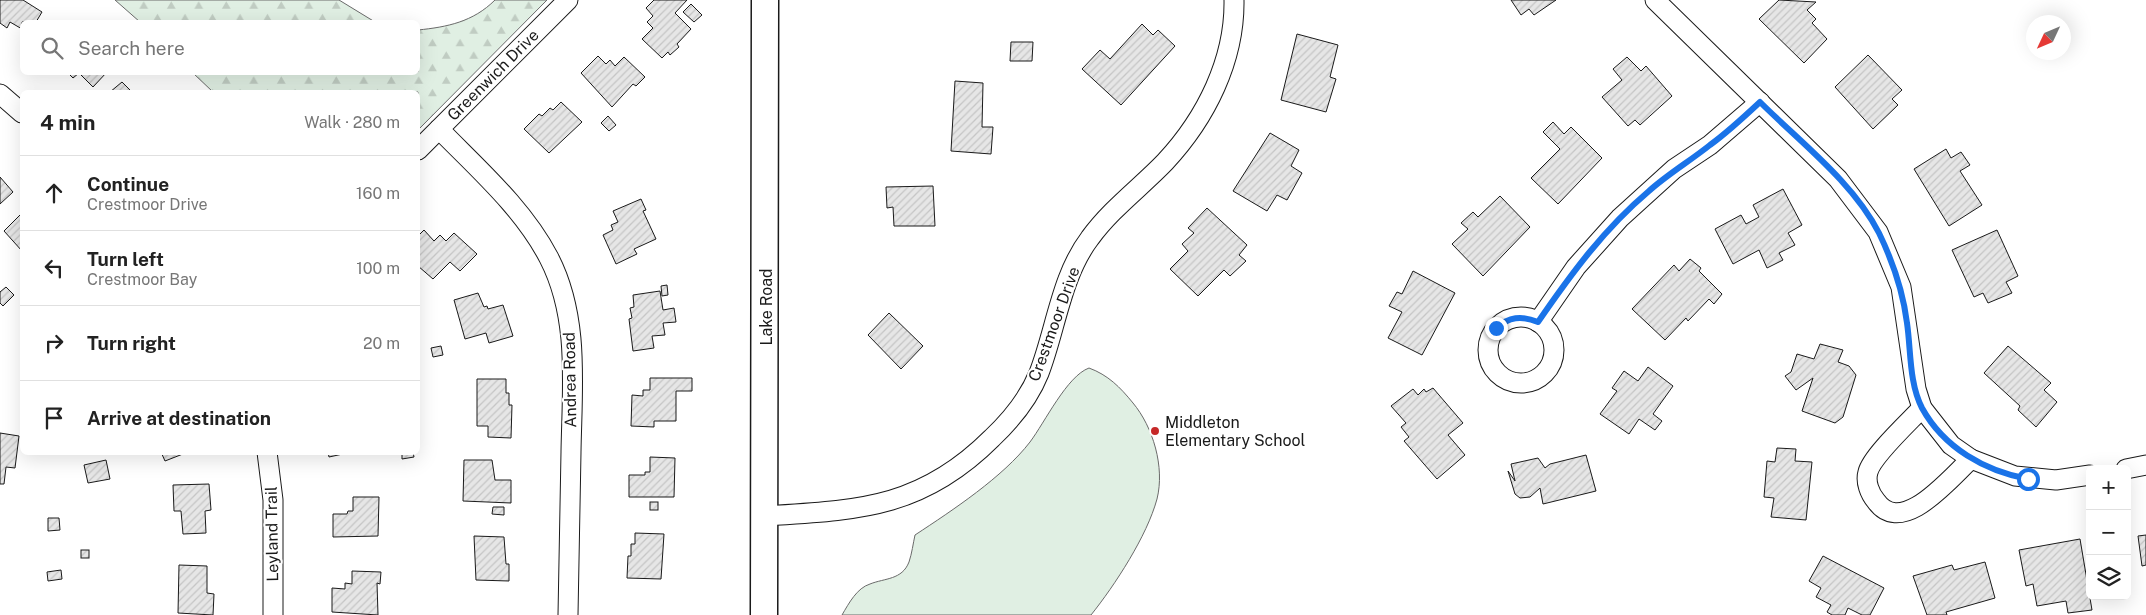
<!DOCTYPE html>
<meta charset="utf-8">
<style>
:root{--surface:#fff;--page:#f2f2f2;--text:#222;--muted:#767676;--line:#e0e0e0}
body{margin:0;font-family:"Public Sans",sans-serif;background:var(--page);color:var(--text)}
.controls{position:absolute;right:15px;bottom:15px;display:grid;overflow:hidden;border-radius:8px;box-shadow:0 5px 20px #0002}
.controls button{width:45px;height:45px;display:grid;place-items:center;padding:0;border:0;border-bottom:1px solid var(--line);background:var(--surface);color:var(--text);font:25px sans-serif}
.compass{position:absolute;left:2026px;top:15px;width:45px;height:45px;border-radius:50%;background:var(--surface);box-shadow:0 5px 20px #0002;rotate:226deg}
.stop{position:absolute;width:15px;height:15px;margin:-11px;border:4px solid #1a73e8;border-radius:50%;background:#fff}
.stop.end{background:#1a73e8;border-color:#fff;box-shadow:0 1px 5px #0008}
.list{margin:0;padding:0;list-style:none}
h2{display:flex;justify-content:space-between;align-items:center;height:65px;margin:0;padding:0 20px;font-size:21px}
h2 small{font-size:16px;font-weight:400;color:var(--muted)}
.list li{display:grid;grid-template-columns:32px 1fr auto;gap:15px;align-items:center;box-sizing:border-box;height:75px;padding:0 20px;border-top:1px solid var(--line)}
.list b{display:block;font-size:19px;white-space:nowrap}
.list p{margin:0;font-size:16px;white-space:nowrap;color:var(--muted)}
.list em{font-size:16px;font-style:normal;color:var(--muted)}
.icon{flex:none;width:28px;height:28px;fill:none;stroke:currentColor;stroke-width:2;stroke-linecap:round;stroke-linejoin:round}
.map{position:relative;flex:none;width:2146px;height:615px;overflow:hidden}
.search{position:absolute;background:var(--surface);box-shadow:0 5px 20px #0002;left:20px;top:20px;width:400px;height:55px;display:flex;align-items:center;gap:12px;box-sizing:border-box;padding:0 18px;border-radius:8px;color:var(--muted);font-size:19px}
.panel{position:absolute;background:var(--surface);box-shadow:0 5px 20px #0002;left:20px;top:90px;width:400px;height:365px;border-radius:8px}
.map>svg:first-child{display:block}
.green{fill:#e0efe3;stroke:#6a6a6a}
.forest{fill:url(#forest-firs);stroke:#6a6a6a}
.building{fill:url(#building-hatch);stroke:#1a1a1a}
.lines{fill:none;stroke-linecap:round;stroke-linejoin:round}
.street-casing{stroke:#1a1a1a;stroke-width:21}
.secondary-casing{stroke:#1a1a1a;stroke-width:29}
.street{stroke:#fff;stroke-width:19}
.secondary{stroke:#fff;stroke-width:26}
.route{stroke:#1a73e8;stroke-width:6}
.poi-dot{fill:#c62828;stroke:#fff;stroke-width:2}
.labels{text-anchor:middle;dominant-baseline:central;stroke-width:4;stroke-linejoin:round;paint-order:stroke}
.street-label{font-size:16px;fill:#1a1a1a;stroke:#fff}
.poi-label{font-size:16px;fill:#1a1a1a;stroke:#fff;text-anchor:start}
</style>
<div class="map">
<svg width="2146" height="615" viewBox="0 0 2146 615">
<defs>
<pattern id="forest-firs" width="22" height="20" patternUnits="userSpaceOnUse" patternTransform="scale(1.25)"><rect width="22" height="20" fill="#e0efe3"/><path d="M5 1l3.5 6h-7zM16 11l3.5 6h-7z" fill="#c0ccc2"/></pattern>
<pattern id="building-hatch" width="6" height="6" patternUnits="userSpaceOnUse" patternTransform="scale(1.25)"><rect width="6" height="6" fill="#e6e6e6"/><path d="M-1 1l2-2M0 6l6-6M5 7l2-2" fill="none" stroke="#c5c5c5"/></pattern>
</defs>
<rect width="100%" height="100%" fill="#fff"/>
<path class="green" d="M1089 368C1108 375 1120 387 1133 403 1153 427 1165 467 1157 499 1147 536 1115 585 1091 615H842C849 603 857 588 870 584 885 578 902 580 909 562 912 553 913 544 915 535 953 510 1003 477 1030 442 1045 422 1067 376 1089 368Z"/>
<g class="forest">
<path d="M115 0H339L375 22H140Z"/>
<path d="M495 0H547L418 130V92H213L193 73 418 72V30C447 27 473 22 495 0Z"/>
</g>
<g class="building">
<path d="M0 0H23L42 12 36 22H22V29L10 22 7 28 0 23Z"/>
<path d="M654 0H687L675 13 691 29 677 44 679 47 670 55 668 52 662 58 642 39 653 28 647 22 653 16 646 8Z"/>
<path d="M1511 0H1556L1534 15 1529 9 1521 15Z"/>
<path d="M1779 0 1816 2 1807 10 1816 19 1812 23 1827 39 1804 63 1759 19Z"/>
<path d="M691 4 702 15 694 22 683 12Z"/>
<path d="M1142 24 1153 35 1158 30 1175 46 1121 105 1082 69 1100 50 1110 59Z"/>
<path d="M1297 34 1338 45 1330 77 1336 79 1326 112 1281 100Z"/>
<path d="M1011 42H1033L1032 61H1010Z"/>
<path d="M1868 55 1902 90 1892 99 1898 105 1873 129 1835 87Z"/>
<path d="M598 56 606 64 610 60 615 66 624 57 645 77 636 86 633 84 612 107 581 73Z"/>
<path d="M1627 57 1641 71 1646 66 1672 96 1640 125 1635 120 1628 126 1602 97 1622 80 1613 69Z"/>
<path d="M67 72H107L93 87 79 73 73 78Z"/>
<path d="M955 81 983 83 982 127H993L991 154 951 151Z"/>
<path d="M122 82 132 92H110Z"/>
<path d="M561 102 582 122 549 153 524 129 539 114 542 116 550 108 553 110Z"/>
<path d="M608 116 616 125 609 131 601 123Z"/>
<path d="M1553 122 1564 134 1571 127 1602 158 1558 204 1531 178 1560 149 1543 132Z"/>
<path d="M1270 133 1299 150 1291 166 1302 173 1287 200 1277 195 1267 211 1233 191Z"/>
<path d="M1946 149 1951 158 1961 152 1970 165 1960 171 1982 205 1949 226 1914 169Z"/>
<path d="M0 177 13 192 0 204Z"/>
<path d="M933 186 935 226H894L893 207 887 208 886 187Z"/>
<path d="M1783 189 1802 225 1788 233 1795 245 1779 253 1783 260 1767 268 1759 250 1733 264 1715 229 1741 215 1746 224 1759 217 1753 205Z"/>
<path d="M1500 196 1530 227 1483 276 1452 244 1468 229 1461 223 1473 212 1478 217Z"/>
<path d="M641 199 646 210 643 211 656 239 634 249 637 254 616 264 603 235 613 230 611 225 618 222 613 211Z"/>
<path d="M1207 208 1247 245 1239 255 1246 261 1230 276 1224 270 1198 296 1170 269 1188 251 1182 244 1194 233 1188 228Z"/>
<path d="M22 213V251L4 231Z"/>
<path d="M424 230 434 241 440 235 446 241 454 233 477 254 460 271 450 262 433 279 418 266V236Z"/>
<path d="M1997 230 2018 276 2006 282 2012 293 1988 303 1983 293 1974 297 1952 250Z"/>
<path d="M1690 259 1701 268 1699 271 1722 294 1714 304 1709 299 1688 321 1686 318 1665 340 1632 309 1674 265 1679 271Z"/>
<path d="M1413 271 1455 293 1422 355 1388 338 1402 312 1389 306 1397 292 1402 294Z"/>
<path d="M667 285 668 295 662 296 661 286Z"/>
<path d="M6 287 14 295 3 306 0 303V292Z"/>
<path d="M660 291 663 310 674 308 676 322 663 323 665 335 652 336 654 348 633 351 629 319 632 318 630 308 634 307 633 295Z"/>
<path d="M478 293 484 307 487 306 488 309 503 305 513 336 489 343 486 333 465 339 454 300Z"/>
<path d="M889 313 923 346 901 369 868 335Z"/>
<path d="M1820 344 1843 350 1838 362 1849 366 1856 375 1843 417 1835 423 1802 411 1813 378 1796 390 1785 376 1791 372 1797 354 1814 359Z"/>
<path d="M441 346 443 355 433 357 431 348Z"/>
<path d="M2008 346 2051 383 2044 390 2057 402 2036 427 2018 410 2020 406 1984 373Z"/>
<path d="M1648 367 1673 386 1653 414 1662 421 1655 430 1639 419 1629 434 1600 414 1617 391 1612 388 1624 371 1638 381Z"/>
<path d="M650 378H692V391H676V421H654V427L631 426 632 395 643 396V390H650Z"/>
<path d="M477 379H506V393H509V405H512L511 438 488 437V426H477Z"/>
<path d="M1433 388 1463 423 1448 435 1465 455 1437 479 1404 441 1409 437 1401 427 1406 423 1391 406 1413 389 1418 395 1424 389 1426 392Z"/>
<path d="M0 433 19 436 15 468 6 467 4 484H0Z"/>
<path d="M1777 448 1796 449 1795 461 1812 462 1806 520 1771 517 1774 498 1764 497 1767 461 1775 462Z"/>
<path d="M161 452H188L165 461Z"/>
<path d="M328 452H352L329 457Z"/>
<path d="M402 452H413L414 457 402 459Z"/>
<path d="M1586 455 1596 491 1543 504 1540 488 1530 497 1520 498 1515 494 1508 471 1515 481 1511 464 1538 458 1545 468 1550 464Z"/>
<path d="M650 457 675 458 674 497H629V475H645V472H650Z"/>
<path d="M106 460 110 479 88 483 84 465Z"/>
<path d="M464 460H492L495 480H511V503L463 501Z"/>
<path d="M209 484 211 510 205 511 206 533 183 534 181 511H174L173 485Z"/>
<path d="M353 497H379L378 536 333 537V514H347L348 511H353Z"/>
<rect x="650" y="502" width="8" height="8"/>
<path d="M493 507H504V515L492 514Z"/>
<path d="M48 518H59L60 530 48 531Z"/>
<path d="M635 533 664 534 661 579 627 578 628 556H631V544H635Z"/>
<path d="M2146 535V565L2142 566 2138 536Z"/>
<path d="M474 536 504 537 506 564H509V581L476 580Z"/>
<path d="M2080 539 2092 610 2068 613 2066 601 2037 606 2033 584 2026 586 2019 550Z"/>
<rect x="81" y="550" width="8" height="8"/>
<path d="M1823 556 1884 588 1870 615H1862L1848 608 1845 615H1832L1827 612 1831 605 1816 597 1821 588 1809 581Z"/>
<path d="M1985 562 1995 598 1946 612 1947 615H1927L1913 576 1952 565 1954 570Z"/>
<path d="M179 565 207 566V593L214 594 213 615 178 613Z"/>
<path d="M61 570 62 579 48 581 47 572Z"/>
<path d="M352 571 381 572 380 584 377 583 378 615 332 612V588L345 589V583L352 584Z"/>
</g>
<g class="lines">
<defs>
<g id="street">
<path d="M1655 0 1838 179 1878 232 1901 287 1916 389 1922 408 1951 445 1971 459 2015 476 2056 480 2090 475"/>
<path d="M0 94 22 113"/>
<path d="M439 129C478 169 523 208 549 258 580 318 572 387 571 452 570 506 569 561 568 615"/>
<path d="M418 150 568 0"/>
<circle cx="1521" cy="350" r="33"/>
<path d="M1538 322 1576 267 1620 218 1674 169 1710 145 1760 102"/>
<path d="M1922 408C1909 422 1872 456 1868 472 1865 482 1870 494 1876 501 1902 538 1950 478 1971 459"/>
<path d="M267 452 273 500V615"/>
<path d="M2126 469 2146 465"/>
<path d="M764 516C858 510 921 509 992 438 1011 420 1029 398 1039 373 1056 329 1061 276 1090 238 1111 209 1141 187 1165 162 1206 118 1235 60 1234 0"/>
</g>
<path id="secondary" d="M764 615 765 0"/>
</defs>
<use href="#street" class="street-casing"/>
<use href="#secondary" class="secondary-casing"/>
<use href="#street" class="street"/>
<use href="#secondary" class="secondary"/>
</g>
<g class="lines">
<path class="route" d="M1496 328C1509 317 1521 315 1538 322 1571 274 1604 229 1649 191 1668 174 1690 161 1710 145 1728 132 1744 117 1760 102 1800 142 1853 182 1879 233 1893 262 1903 291 1907 323 1911 350 1909 383 1922 408 1944 448 1985 471 2028 479"/>
</g>
<circle class="poi-dot" cx="1155" cy="431" r="5"/>
<g class="labels">
<g class="street-label">
<text transform="translate(493 75) rotate(-45)">Greenwich Drive</text>
<text transform="translate(766 307) rotate(-90)">Lake Road</text>
<text transform="translate(1054 324) rotate(-70)">Crestmoor Drive</text>
<text transform="translate(570 380) rotate(-91)">Andrea Road</text>
<text transform="translate(272 534) rotate(-91)">Leyland Trail</text>
</g>
<g class="poi-label">
<text x="1165" y="422">Middleton<tspan x="1165" dy="18">Elementary School</tspan></text>
</g>
</g>
</svg>
<div class="controls">
<button>+</button>
<button>−</button>
<button><svg class="icon" aria-label="layers" viewBox="0 0 24 24"><path d="M12 4l9 5-9 5-9-5zM3 14l9 5 9-5"/></svg></button>
</div>
<svg class="compass" viewBox="-18 -18 36 36"><path d="M0-13l5 13h-10z" fill="#e53935"/><path d="M0 13l5-13h-10z" fill="#767676"/></svg>
<div class="stop" style="left:2028px;top:479px"></div>
<div class="stop end" style="left:1496px;top:328px"></div>
<div class="search"><svg class="icon" aria-label="search" viewBox="0 0 24 24"><circle cx="10" cy="10" r="6"/><path d="M15 15l6 6"/></svg>Search here</div>
<section class="panel">
<h2>4 min<small>Walk · 280 m</small></h2>
<ul class="list">
<li><svg class="icon" aria-label="ahead" viewBox="0 0 24 24"><path d="M12 20V5M6 11l6-6 6 6"/></svg><div><b>Continue</b><p>Crestmoor Drive</p></div><em>160 m</em></li>
<li><svg class="icon" aria-label="left" viewBox="0 0 24 24"><path d="M17 20v-9H6M10 6l-5 5 5 5"/></svg><div><b>Turn left</b><p>Crestmoor Bay</p></div><em>100 m</em></li>
<li><svg class="icon" aria-label="right" viewBox="0 0 24 24"><path d="M7 20v-9h11M14 6l5 5-5 5"/></svg><div><b>Turn right</b></div><em>20 m</em></li>
<li><svg class="icon" aria-label="arrive" viewBox="0 0 24 24"><path d="M6 21V4h12l-3 4 3 4H6"/></svg><div><b>Arrive at destination</b></div></li>
</ul>
</section>
</div>
